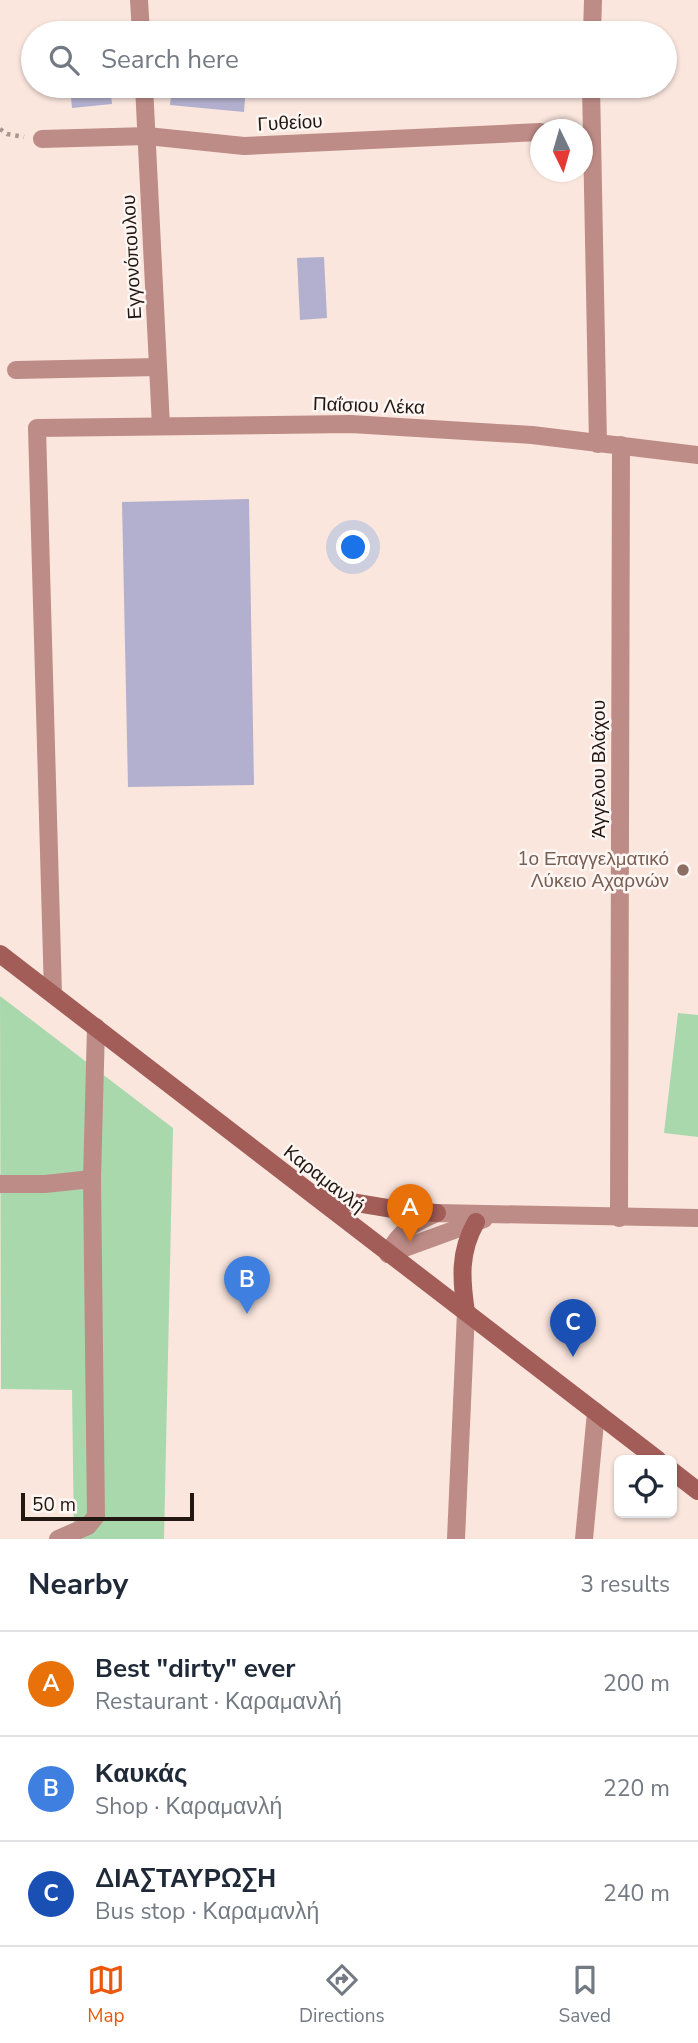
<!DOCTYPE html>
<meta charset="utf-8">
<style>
:root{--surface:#fff;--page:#f2f2f3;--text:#1f2937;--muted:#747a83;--line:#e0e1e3;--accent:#ea580c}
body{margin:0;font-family:"Nunito Sans",sans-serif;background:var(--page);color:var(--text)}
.controls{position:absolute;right:21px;bottom:21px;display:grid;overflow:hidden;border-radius:10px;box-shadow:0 2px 5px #0004}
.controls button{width:63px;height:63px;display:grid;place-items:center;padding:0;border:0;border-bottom:2px solid var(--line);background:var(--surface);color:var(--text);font:35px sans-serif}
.compass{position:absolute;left:530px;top:119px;width:63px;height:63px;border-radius:50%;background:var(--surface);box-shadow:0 2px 5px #0004;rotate:175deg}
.scale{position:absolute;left:21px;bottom:18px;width:173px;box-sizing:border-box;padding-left:7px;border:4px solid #231712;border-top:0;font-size:19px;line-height:24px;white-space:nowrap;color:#231712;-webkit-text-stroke:5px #fdf6f3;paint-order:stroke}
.you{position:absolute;left:354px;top:548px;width:24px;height:24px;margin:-18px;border:5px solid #fff;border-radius:50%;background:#1a73e8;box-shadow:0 0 0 10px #1a73e833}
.badge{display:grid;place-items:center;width:46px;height:46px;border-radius:50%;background:var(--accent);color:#fff;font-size:23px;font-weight:700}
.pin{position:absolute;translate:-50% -58px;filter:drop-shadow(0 2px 4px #0008)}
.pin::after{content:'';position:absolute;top:37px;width:24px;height:21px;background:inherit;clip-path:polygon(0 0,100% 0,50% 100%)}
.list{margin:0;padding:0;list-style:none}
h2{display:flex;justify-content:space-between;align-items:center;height:91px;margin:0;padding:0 28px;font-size:30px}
h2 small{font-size:23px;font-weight:400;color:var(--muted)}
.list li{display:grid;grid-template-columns:46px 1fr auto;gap:21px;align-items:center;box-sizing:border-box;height:105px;padding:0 28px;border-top:2px solid var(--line)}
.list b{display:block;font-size:26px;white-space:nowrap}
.list p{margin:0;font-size:23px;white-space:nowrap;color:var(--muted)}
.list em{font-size:23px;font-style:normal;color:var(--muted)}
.icon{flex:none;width:38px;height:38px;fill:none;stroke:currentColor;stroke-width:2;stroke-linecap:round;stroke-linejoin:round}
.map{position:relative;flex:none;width:698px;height:1539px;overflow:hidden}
.search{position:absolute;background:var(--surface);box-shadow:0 2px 5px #0004;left:21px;right:21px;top:21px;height:77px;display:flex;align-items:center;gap:18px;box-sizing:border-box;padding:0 24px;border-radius:38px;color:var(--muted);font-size:26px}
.sheet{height:406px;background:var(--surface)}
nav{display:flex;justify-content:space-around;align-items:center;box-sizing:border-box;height:98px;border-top:2px solid var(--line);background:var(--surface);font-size:19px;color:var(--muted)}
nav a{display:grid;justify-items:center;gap:4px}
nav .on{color:var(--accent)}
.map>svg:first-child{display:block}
.green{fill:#aad8ad}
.building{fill:#b2b0ce}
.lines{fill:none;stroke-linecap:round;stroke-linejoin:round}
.path{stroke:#a8978f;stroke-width:4.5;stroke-dasharray:3.5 5;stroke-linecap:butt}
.street{stroke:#be8c87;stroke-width:18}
.secondary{stroke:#a35d58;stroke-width:18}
.education-dot{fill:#8d6e63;stroke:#fdf6f3;stroke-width:2.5}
.labels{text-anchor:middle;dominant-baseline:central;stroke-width:5;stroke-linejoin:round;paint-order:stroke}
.street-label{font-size:19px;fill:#231712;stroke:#fdf6f3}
.education-label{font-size:19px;fill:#785e54;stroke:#fdf6f3;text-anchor:end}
</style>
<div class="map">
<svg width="698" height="1539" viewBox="0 0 698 1539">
<rect width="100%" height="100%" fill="#fae6dd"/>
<g class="green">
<path d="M0 996 173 1128 164 1539H74L72 1390 1 1389Z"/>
<path d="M678 1013 698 1015V1137L664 1133Z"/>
</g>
<g class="building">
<path d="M110 86 112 104 72 108 70 87Z"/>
<path d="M172 86H246L244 112 170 105Z"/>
<path d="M324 257 327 318 300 320 297 258Z"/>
<path d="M249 499 254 785 128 787 122 502Z"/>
</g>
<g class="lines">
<path class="path" d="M0 129 7 134 24 137"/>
<g class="street">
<path d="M139 0 141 33"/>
<path d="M592 33 593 0"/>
<path d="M144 86 161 426"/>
<path d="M591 86 598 444"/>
<path d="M42 139 147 136 244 146 540 132"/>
<path d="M16 370 158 367"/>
<path d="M53 994 37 428 351 424 532 435 698 455"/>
<path d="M0 1184H45L92 1179"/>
<path d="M619 1218 621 445"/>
<path d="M388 1254C399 1232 414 1222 437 1213L698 1218"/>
<path d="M388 1254 484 1219"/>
<path d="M58 1539 88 1526 96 1516 92 1179 96 1027"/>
<path d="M456 1539 466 1312"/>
<path d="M584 1539 596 1412"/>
</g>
<g class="secondary">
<path d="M0 954 658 1460"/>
<path d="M315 1196 405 1211 437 1213"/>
<path d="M466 1312C461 1279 459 1252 476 1222"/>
<path d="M672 1471 698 1491"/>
</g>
</g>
<circle class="education-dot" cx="683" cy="870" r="7"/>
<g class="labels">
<g class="street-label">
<text transform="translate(290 123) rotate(-3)">Γυθείου</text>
<text transform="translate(132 257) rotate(-93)">Εγγονόπουλου</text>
<text transform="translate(369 406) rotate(2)">Παΐσιου Λέκα</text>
<text transform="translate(599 769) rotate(-90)">Άγγελου Βλάχου</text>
<text transform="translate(324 1179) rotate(38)">Καραμανλή</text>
</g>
<g class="education-label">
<text x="669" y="859">1ο Επαγγελματικό<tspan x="669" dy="22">Λύκειο Αχαρνών</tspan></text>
</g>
</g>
</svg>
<div class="controls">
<button><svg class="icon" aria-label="locate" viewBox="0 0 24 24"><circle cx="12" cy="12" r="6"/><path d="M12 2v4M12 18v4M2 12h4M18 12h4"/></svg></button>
</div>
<svg class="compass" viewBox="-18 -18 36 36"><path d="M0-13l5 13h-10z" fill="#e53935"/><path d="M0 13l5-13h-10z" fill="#747a83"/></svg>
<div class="scale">50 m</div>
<div class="you"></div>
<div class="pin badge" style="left:410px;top:1242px;background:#e8710a">A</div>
<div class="pin badge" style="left:247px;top:1314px;background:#3f7fe0">B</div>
<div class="pin badge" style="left:573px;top:1357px;background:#1a4fb4">C</div>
<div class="search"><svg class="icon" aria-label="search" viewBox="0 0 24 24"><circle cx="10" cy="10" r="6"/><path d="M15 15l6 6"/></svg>Search here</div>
</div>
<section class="sheet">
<h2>Nearby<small>3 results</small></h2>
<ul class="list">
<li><span class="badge" style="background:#e8710a">A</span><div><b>Best &quot;dirty&quot; ever</b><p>Restaurant · Καραμανλή</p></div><em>200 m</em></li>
<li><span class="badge" style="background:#3f7fe0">B</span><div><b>Καυκάς</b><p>Shop · Καραμανλή</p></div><em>220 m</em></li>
<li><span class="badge" style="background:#1a4fb4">C</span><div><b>ΔΙΑΣΤΑΥΡΩΣΗ</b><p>Bus stop · Καραμανλή</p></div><em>240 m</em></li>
</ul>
</section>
<nav>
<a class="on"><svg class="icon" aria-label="map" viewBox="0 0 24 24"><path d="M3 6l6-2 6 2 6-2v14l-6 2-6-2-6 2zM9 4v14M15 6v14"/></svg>Map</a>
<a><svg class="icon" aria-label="directions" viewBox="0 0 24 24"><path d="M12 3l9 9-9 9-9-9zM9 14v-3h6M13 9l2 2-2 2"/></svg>Directions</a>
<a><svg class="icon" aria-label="saved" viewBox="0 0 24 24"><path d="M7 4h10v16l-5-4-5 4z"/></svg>Saved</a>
</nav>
